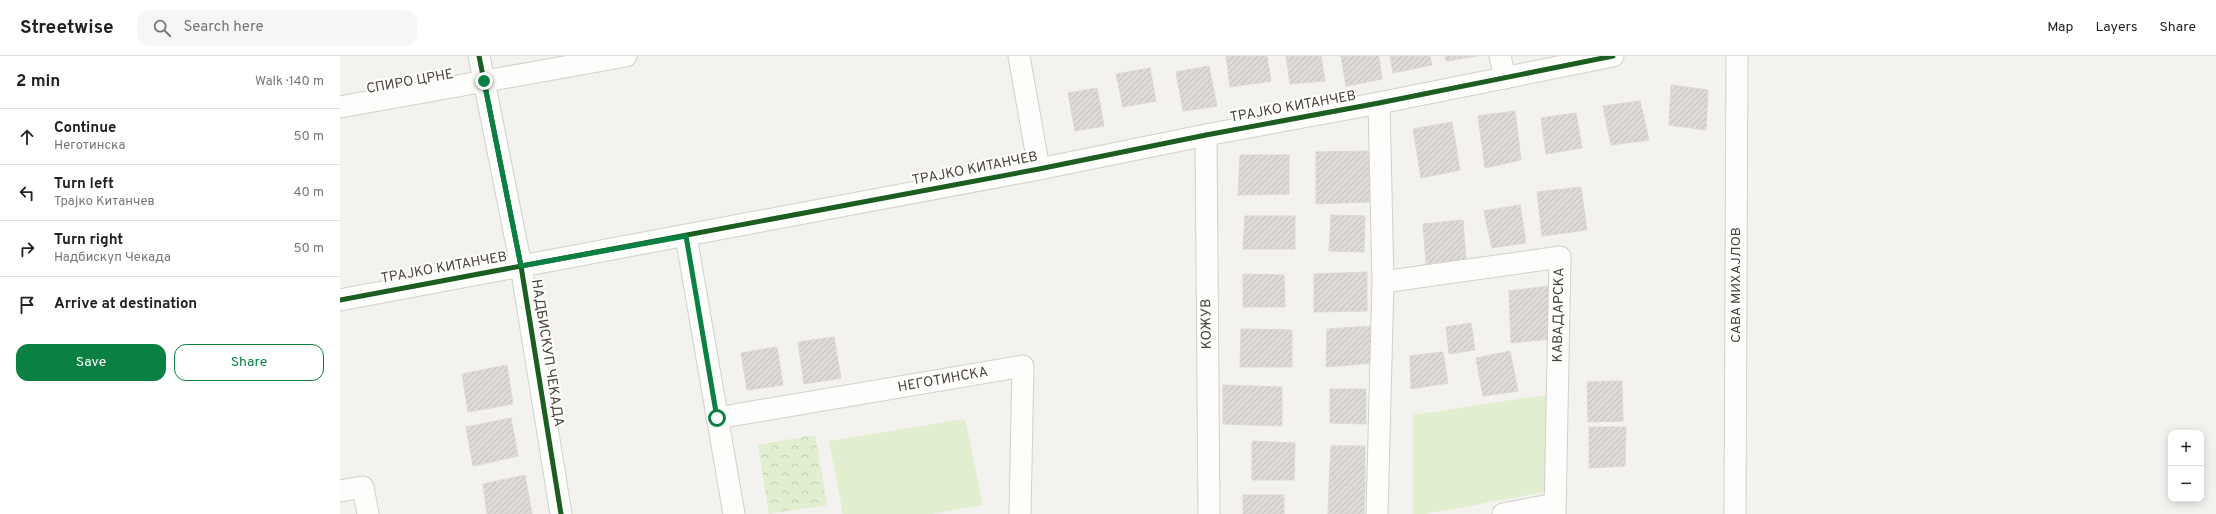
<!DOCTYPE html>
<meta charset="utf-8">
<style>
:root{--surface:#fff;--page:#f6f6f6;--text:#222;--muted:#767676;--line:#e0e0e0;--accent:#0b8043}
body{margin:0;font-family:Overpass,sans-serif;background:var(--page);color:var(--text)}
.controls{position:absolute;right:12px;bottom:12px;display:grid;overflow:hidden;border-radius:8px;box-shadow:0 2px 10px #0003}
.controls button{width:36px;height:36px;display:grid;place-items:center;padding:0;border:0;border-bottom:1px solid var(--line);background:var(--surface);color:var(--text);font:20px sans-serif}
.stop{position:absolute;width:12px;height:12px;margin:-9px;border:3px solid #0b8043;border-radius:50%;background:#fff}
.stop.end{background:#0b8043;border-color:#fff;box-shadow:0 1px 4px #0008}
.list{margin:0;padding:0;list-style:none}
h2{display:flex;justify-content:space-between;align-items:center;height:52px;margin:0;padding:0 16px;font-size:17px}
h2 small{font-size:13px;font-weight:400;color:var(--muted)}
.list li{display:grid;grid-template-columns:26px 1fr auto;gap:12px;align-items:center;box-sizing:border-box;height:56px;padding:0 16px;border-top:1px solid var(--line)}
.list b{display:block;font-size:15px;white-space:nowrap}
.list p{margin:0;font-size:13px;white-space:nowrap;color:var(--muted)}
.list em{font-size:13px;font-style:normal;color:var(--muted)}
.actions{display:flex;gap:8px;padding:12px 16px}
.actions a{flex:1;padding:9px 0;border:1px solid var(--accent);border-radius:12px;text-align:center;font-size:14px;color:var(--accent)}
.actions .main{background:var(--accent);color:#fff}
.icon{flex:none;width:22px;height:22px;fill:none;stroke:currentColor;stroke-width:2;stroke-linecap:round;stroke-linejoin:round}
.map{position:relative;flex:none;width:1876px;height:458px;overflow:hidden}
header{display:flex;align-items:center;gap:24px;box-sizing:border-box;height:56px;padding:0 20px;background:var(--surface);border-bottom:1px solid var(--line)}
header strong{font-size:19px}
nav{display:flex;gap:22px;margin-inline-start:auto;font-size:14px}
.search{width:280px;height:36px;background:var(--page);display:flex;align-items:center;gap:10px;box-sizing:border-box;padding:0 14px;border-radius:12px;color:var(--muted);font-size:15px}
main{display:flex}
aside{flex:1;background:var(--surface)}
.map>svg:first-child{display:block}
.park{fill:url(#park-crowns)}
.pitch{fill:#e1eecf}
.building{fill:url(#building-hatch);stroke:#dcd9d4}
.lines{fill:none;stroke-linecap:round;stroke-linejoin:round}
.minor-casing{stroke:#d2d0cb;stroke-width:23}
.minor{stroke:#fdfdfc;stroke-width:21}
.cycleway-casing{stroke:#fff;stroke-width:8}
.cycleway{stroke:#1b5e20;stroke-width:5}
.route{stroke:#0b8043;stroke-width:5}
.labels{text-anchor:middle;dominant-baseline:central;stroke-width:4;stroke-linejoin:round;paint-order:stroke}
.street-label{font-size:14px;fill:#4b4439;stroke:#fff}
</style>
<header>
<strong>Streetwise</strong>
<div class="search"><svg class="icon" aria-label="search" viewBox="0 0 24 24"><circle cx="10" cy="10" r="6"/><path d="M15 15l6 6"/></svg>Search here</div>
<nav><a>Map</a><a>Layers</a><a>Share</a></nav>
</header>
<main>
<aside>
<h2>2 min<small>Walk · 140 m</small></h2>
<ul class="list">
<li><svg class="icon" aria-label="ahead" viewBox="0 0 24 24"><path d="M12 20V5M6 11l6-6 6 6"/></svg><div><b>Continue</b><p>Неготинска</p></div><em>50 m</em></li>
<li><svg class="icon" aria-label="left" viewBox="0 0 24 24"><path d="M17 20v-9H6M10 6l-5 5 5 5"/></svg><div><b>Turn left</b><p>Трајко Китанчев</p></div><em>40 m</em></li>
<li><svg class="icon" aria-label="right" viewBox="0 0 24 24"><path d="M7 20v-9h11M14 6l5 5-5 5"/></svg><div><b>Turn right</b><p>Надбискуп Чекада</p></div><em>50 m</em></li>
<li><svg class="icon" aria-label="arrive" viewBox="0 0 24 24"><path d="M6 21V4h12l-3 4 3 4H6"/></svg><div><b>Arrive at destination</b></div></li>
</ul>
<div class="actions"><a class="main">Save</a><a>Share</a></div>
</aside>
<div class="map">
<svg width="1876" height="458" viewBox="0 0 1876 458">
<defs>
<pattern id="park-crowns" width="20" height="18" patternUnits="userSpaceOnUse"><rect width="20" height="18" fill="#e1eecf"/><path d="M2 6a3 3 0 1 1 6 0M12 15a3 3 0 1 1 6 0" fill="none" stroke="#c3cdb2"/></pattern>
<pattern id="building-hatch" width="6" height="6" patternUnits="userSpaceOnUse"><rect width="6" height="6" fill="#dedbd6"/><path d="M-1 1l2-2M0 6l6-6M5 7l2-2" fill="none" stroke="#c0bdb8"/></pattern>
</defs>
<rect width="100%" height="100%" fill="#f4f2ee"/>
<path class="park" d="M475 379 487 449 429 458 418 389Z"/>
<g class="pitch">
<path d="M1211 338 1210 435 1085 458H1073V359Z"/>
<path d="M625 363 643 449 592 458H503L489 385Z"/>
</g>
<g class="building">
<path d="M886 0H927L931 25 890 31Z"/>
<path d="M946 0H981L985 25 950 28Z"/>
<path d="M1001 0H1039L1042 23 1006 30Z"/>
<path d="M1050 0H1090L1092 9 1053 17Z"/>
<path d="M1105 0H1138L1106 5Z"/>
<path d="M869 10 877 50 843 55 836 16Z"/>
<path d="M810 12 816 45 783 51 776 18Z"/>
<path d="M1331 29 1368 34 1366 74 1329 69Z"/>
<path d="M757 32 764 70 735 75 728 37Z"/>
<path d="M1300 45 1309 84 1271 89 1263 50Z"/>
<path d="M1175 55 1181 104 1145 112 1138 60Z"/>
<path d="M1236 57 1242 92 1206 98 1201 62Z"/>
<path d="M1112 66 1120 114 1081 122 1073 73Z"/>
<path d="M1030 95V146L976 148V96Z"/>
<path d="M900 99H949V138L898 139Z"/>
<path d="M1241 131 1247 174 1202 180 1197 136Z"/>
<path d="M1180 149 1186 187 1152 192 1144 155Z"/>
<path d="M991 159 1025 160 1024 196 989 195Z"/>
<path d="M905 160H955V193H903Z"/>
<path d="M1123 164 1126 203 1086 208 1083 168Z"/>
<path d="M1027 216V255L974 256V218Z"/>
<path d="M903 218 944 219 945 251H903Z"/>
<path d="M1209 230 1211 283 1171 287 1169 235Z"/>
<path d="M1131 267 1135 294 1109 298 1106 271Z"/>
<path d="M1033 270V307L986 311 987 273Z"/>
<path d="M901 273 952 274V311H900Z"/>
<path d="M494 281 501 322 464 328 458 286Z"/>
<path d="M437 291 443 329 407 334 401 297Z"/>
<path d="M1170 295 1178 335 1143 340 1136 302Z"/>
<path d="M1103 296 1108 327 1071 333 1070 300Z"/>
<path d="M167 309 173 348 128 356 122 318Z"/>
<path d="M1282 325 1283 365 1248 366 1247 326Z"/>
<path d="M883 329 942 331V370L883 368Z"/>
<path d="M990 333H1026V368L990 367Z"/>
<path d="M171 362 178 400 133 410 126 371Z"/>
<path d="M1249 371H1286L1285 410 1249 412Z"/>
<path d="M912 385 955 387 954 424H912Z"/>
<path d="M991 390H1025V431L989 430Z"/>
<path d="M185 419 192 458H147L143 428Z"/>
<path d="M989 430 1025 431 1024 458H988Z"/>
<rect x="903" y="439" width="41" height="19"/>
</g>
<g class="lines">
<defs>
<g id="minor">
<path d="M139 0 181 210 221 458"/>
<path d="M679 0 699 113"/>
<path d="M1160 0 1165 22"/>
<path d="M0 51 286 0"/>
<path d="M866 79 869 458"/>
<path d="M346 180 394 458"/>
<path d="M1043 226 1220 201 1215 458"/>
<path d="M0 244 699 113 866 79 1039 47 1273 0"/>
<path d="M377 362 683 310 680 458"/>
<path d="M0 435 23 431 28 458"/>
<path d="M1037 458 1043 226 1039 47"/>
<path d="M1163 458 1215 448"/>
<path d="M1395 458 1397 0"/>
</g>
</defs>
<use href="#minor" class="minor-casing"/>
<use href="#minor" class="minor"/>
<defs>
<g id="cycleway">
<path d="M139 0 181 210 221 458"/>
<path d="M0 244 699 113 866 79 1039 47 1273 0"/>
</g>
</defs>
<use href="#cycleway" class="cycleway-casing"/>
<use href="#cycleway" class="cycleway"/>
</g>
<g class="lines">
<path class="route" d="M144 25 181 210 346 180 377 362"/>
</g>
<g class="labels">
<g class="street-label">
<text transform="translate(70 26) rotate(-10)">СПИРО ЦРНЕ</text>
<text transform="translate(953 51) rotate(-10)">ТРАЈКО КИТАНЧЕВ</text>
<text transform="translate(635 113) rotate(-11)">ТРАЈКО КИТАНЧЕВ</text>
<text transform="translate(104 212) rotate(-10)">ТРАЈКО КИТАНЧЕВ</text>
<text transform="translate(1396 229) rotate(-90)">САВА МИХАЈЛОВ</text>
<text transform="translate(1219 259) rotate(-89)">КАВАДАРСКА</text>
<text transform="translate(867 268) rotate(-91)">КОЖУВ</text>
<text transform="translate(207 297) rotate(81)">НАДБИСКУП ЧЕКАДА</text>
<text transform="translate(603 324) rotate(-10)">НЕГОТИНСКА</text>
</g>
</g>
</svg>
<div class="controls">
<button>+</button>
<button>−</button>
</div>
<div class="stop" style="left:377px;top:362px"></div>
<div class="stop end" style="left:144px;top:25px"></div>
</div>
</main>
